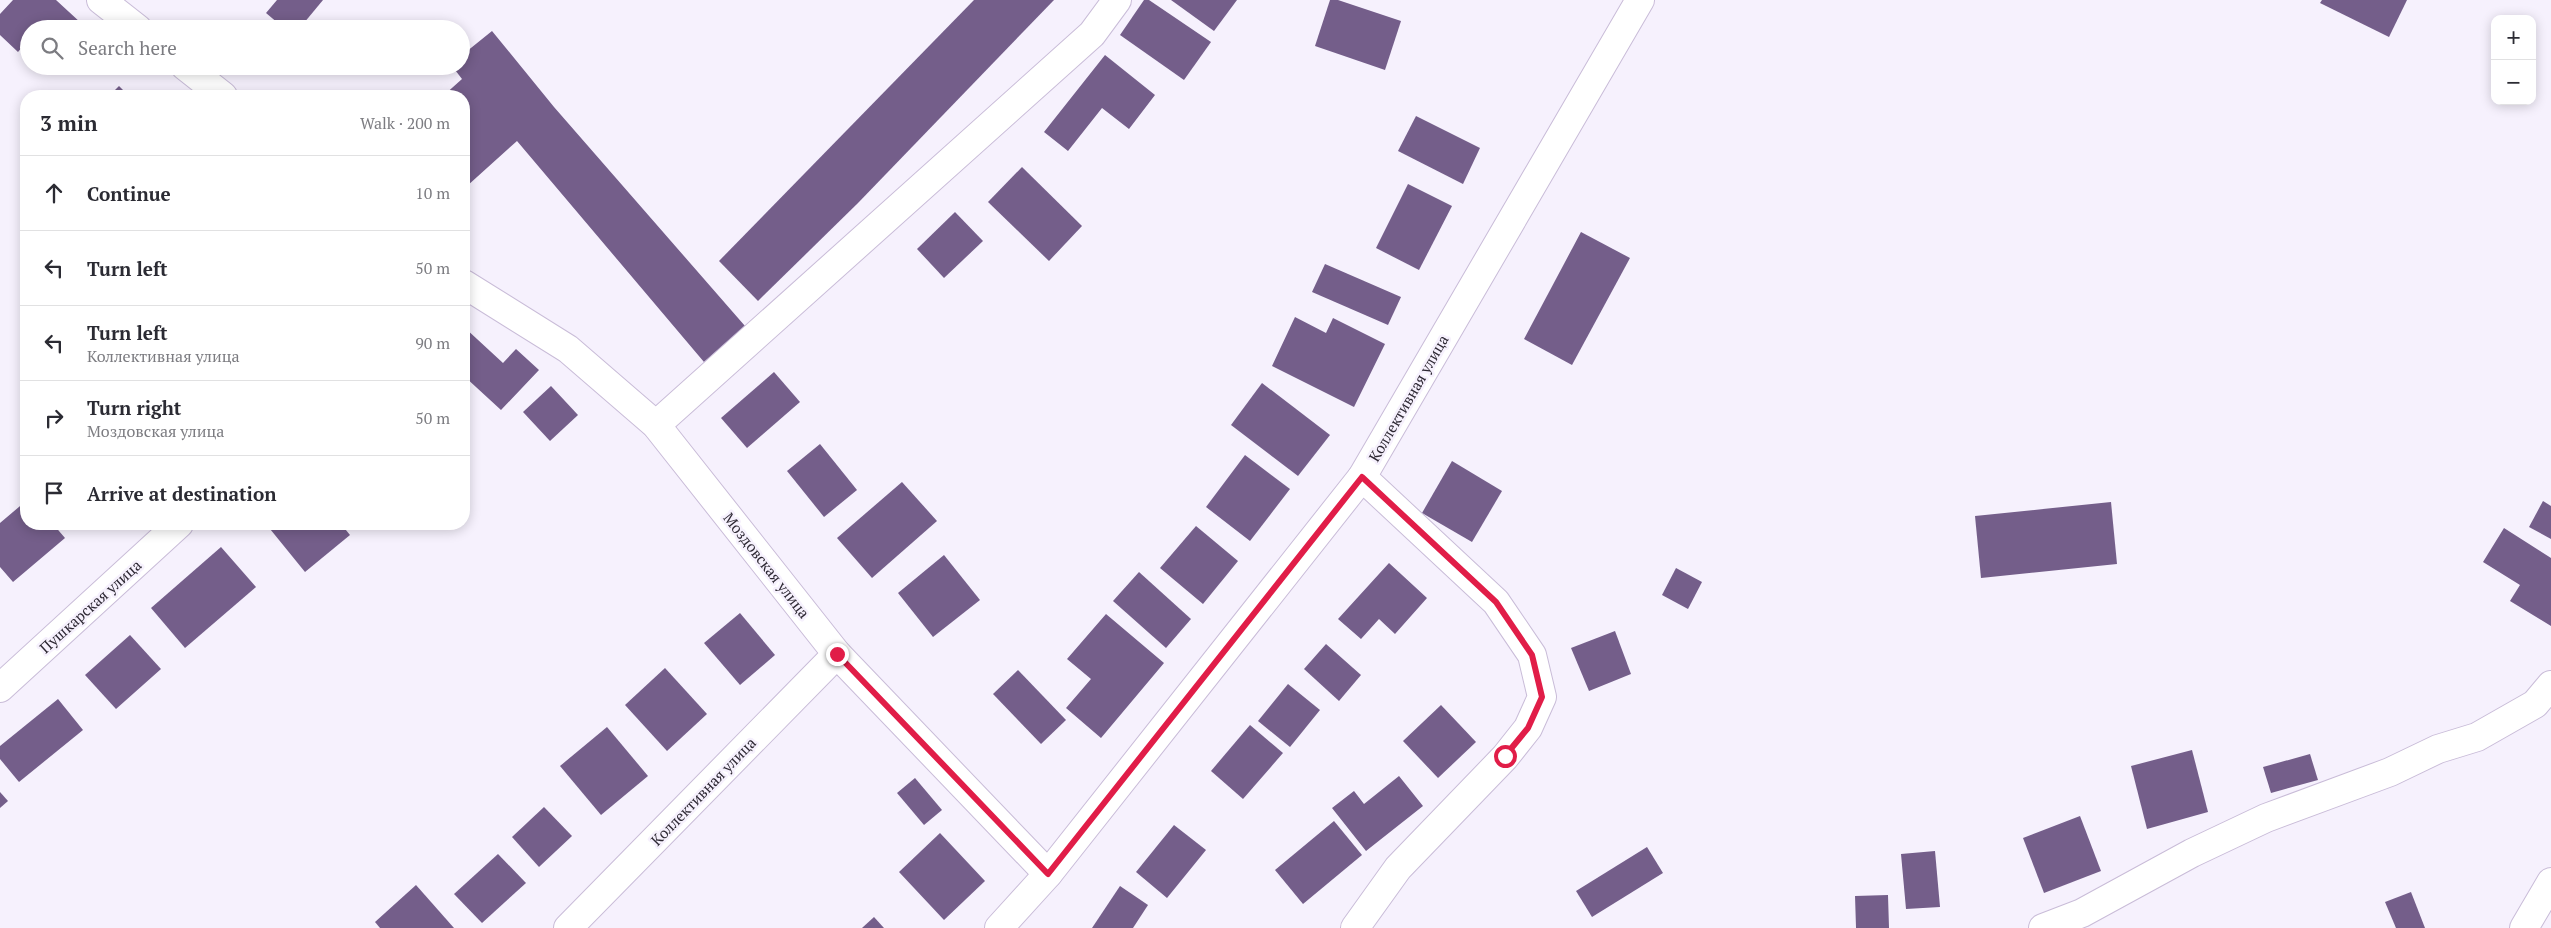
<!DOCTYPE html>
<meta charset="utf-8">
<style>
:root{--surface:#fff;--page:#f2f2f3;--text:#2b2b33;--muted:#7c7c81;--line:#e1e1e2}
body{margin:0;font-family:"PT Serif",serif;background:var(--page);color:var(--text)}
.controls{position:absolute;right:15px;top:15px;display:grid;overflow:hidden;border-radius:10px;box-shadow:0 2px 12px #0003}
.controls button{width:45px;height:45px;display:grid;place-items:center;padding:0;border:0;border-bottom:1px solid var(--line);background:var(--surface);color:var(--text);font:25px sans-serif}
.stop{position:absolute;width:15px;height:15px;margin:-11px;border:4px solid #e11d48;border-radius:50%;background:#fff}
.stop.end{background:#e11d48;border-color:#fff;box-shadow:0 1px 5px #0008}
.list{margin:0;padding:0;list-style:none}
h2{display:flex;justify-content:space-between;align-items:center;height:65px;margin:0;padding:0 20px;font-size:21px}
h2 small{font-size:16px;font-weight:400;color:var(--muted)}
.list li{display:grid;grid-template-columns:32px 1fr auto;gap:15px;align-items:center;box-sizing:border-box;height:75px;padding:0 20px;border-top:1px solid var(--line)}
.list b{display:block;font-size:19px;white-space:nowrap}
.list p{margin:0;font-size:16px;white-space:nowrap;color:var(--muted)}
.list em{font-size:16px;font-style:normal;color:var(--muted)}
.icon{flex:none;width:28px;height:28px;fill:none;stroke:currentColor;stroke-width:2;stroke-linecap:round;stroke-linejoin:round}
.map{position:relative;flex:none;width:2551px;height:928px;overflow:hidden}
.search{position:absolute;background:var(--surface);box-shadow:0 2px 12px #0003;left:20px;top:20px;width:450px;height:55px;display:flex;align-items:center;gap:12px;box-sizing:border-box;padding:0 18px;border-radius:28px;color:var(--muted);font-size:19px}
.panel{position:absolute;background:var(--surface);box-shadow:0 2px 12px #0003;left:20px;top:90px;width:450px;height:440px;border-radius:20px}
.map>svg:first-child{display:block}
.building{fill:#745e8a}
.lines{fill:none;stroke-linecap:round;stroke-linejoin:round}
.minor-casing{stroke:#c9bcd8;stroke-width:30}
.minor{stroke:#fff;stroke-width:28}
.route{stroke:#e11d48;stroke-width:6}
.labels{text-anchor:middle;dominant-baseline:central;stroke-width:5;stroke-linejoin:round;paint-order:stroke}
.street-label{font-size:15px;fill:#2d2833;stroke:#f6f1fd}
</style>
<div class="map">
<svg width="2551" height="928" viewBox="0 0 2551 928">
<rect width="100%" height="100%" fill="#f6f1fd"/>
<g class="building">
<path d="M13 0H56L81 23 75 29H29V39L18 52 0 35V14Z"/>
<path d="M277 0H323L299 29H285L266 13Z"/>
<path d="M974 0H1054L858 203 758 301 719 261Z"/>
<path d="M1144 0H1149L1211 42 1184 80 1120 35Z"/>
<path d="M1171 0H1237L1214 31Z"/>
<path d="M1330 0H1338L1401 21 1385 70 1315 46Z"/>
<path d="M2322 0H2407L2389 37 2320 3Z"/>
<path d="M492 31 554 107 745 326 704 362 517 141 467 186 464 182V96H443L462 79 452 66H461V56Z"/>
<path d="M1105 55 1155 95 1129 129 1102 108 1068 151 1044 132Z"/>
<path d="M119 86 129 96H109Z"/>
<path d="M1416 116 1480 148 1463 184 1398 151Z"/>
<path d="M1022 167 1082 226 1049 261 988 202Z"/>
<path d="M1408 184 1452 206 1419 270 1376 248Z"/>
<path d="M955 212 983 241 944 278 917 249Z"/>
<path d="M1581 232 1630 258 1572 365 1524 339Z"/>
<path d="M1325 264 1401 297 1388 325 1312 292Z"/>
<path d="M1295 317 1326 333 1333 318 1385 344 1354 407 1272 366Z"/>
<path d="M464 327 503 363 516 349 539 370 501 410 464 376Z"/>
<path d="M774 372 800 402 747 448 721 418Z"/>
<path d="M1262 383 1330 435 1298 476 1231 425Z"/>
<path d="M551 386 578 415 550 441 523 412Z"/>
<path d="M820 444 857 490 824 517 787 471Z"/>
<path d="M1245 455 1290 489 1250 541 1206 507Z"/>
<path d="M1452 461 1502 491 1472 542 1422 513Z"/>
<path d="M902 482 937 521 872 578 837 538Z"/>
<path d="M26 501V524H53L65 538 13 582 0 567V523Z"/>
<path d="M2543 501 2551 506V539L2529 527Z"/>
<path d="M2111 502 2117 564 1981 578 1975 516Z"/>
<path d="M266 524H341L350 535 305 572Z"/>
<path d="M1196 526 1238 561 1203 604 1160 568Z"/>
<path d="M2504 528 2551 558V626L2510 601 2520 585 2483 562Z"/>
<path d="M221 547 256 587 185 648 151 608Z"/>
<path d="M944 555 980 600 933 637 898 593Z"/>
<path d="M1389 563 1427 598 1395 634 1379 619 1361 639 1338 619Z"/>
<path d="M1676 568 1702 582 1688 609 1662 595Z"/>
<path d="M1139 572 1191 619 1166 648 1113 601Z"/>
<path d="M740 613 775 655 740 685 704 643Z"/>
<path d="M1106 614 1164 663 1101 738 1066 708 1091 679 1067 659Z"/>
<path d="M1615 631 1631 674 1589 691 1571 648Z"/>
<path d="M130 635 161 669 116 709 85 675Z"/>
<path d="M1326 644 1361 675 1339 701 1304 669Z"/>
<path d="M665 668 707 714 667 751 625 705Z"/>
<path d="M1018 670 1066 720 1041 744 993 694Z"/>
<path d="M1288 684 1320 710 1290 747 1258 721Z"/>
<path d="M58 699 83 730 19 782 0 759V746Z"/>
<path d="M1441 705 1476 742 1438 778 1403 741Z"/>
<path d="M1250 725 1283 753 1243 799 1211 771Z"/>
<path d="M607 727 648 776 601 815 560 766Z"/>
<path d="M2192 750 2208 812 2147 829 2131 766Z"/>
<path d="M2310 754 2318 780 2271 793 2263 767Z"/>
<path d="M1399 776 1423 806 1366 851 1332 808 1354 791 1364 804Z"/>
<path d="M915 778 942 810 924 825 897 793Z"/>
<path d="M0 792 8 801 0 808Z"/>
<path d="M544 807 572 836 539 867 512 837Z"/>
<path d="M2080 816 2101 871 2044 893 2023 838Z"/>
<path d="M1334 821 1362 855 1303 904 1275 870Z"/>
<path d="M1174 825 1206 850 1167 898 1136 872Z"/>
<path d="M940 833 985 881 944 920 899 872Z"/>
<path d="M1647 847 1663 873 1592 917 1576 891Z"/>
<path d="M1935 851 1940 907 1906 909 1901 854Z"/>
<path d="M498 854 526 883 482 923 454 894Z"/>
<path d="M416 885 454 928H380L375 922Z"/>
<path d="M1120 886 1148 905 1133 928H1092Z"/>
<path d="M2411 892 2425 928H2396L2385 902Z"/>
<path d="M1888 895 1889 928H1856L1855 896Z"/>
<path d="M874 917 884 928H862Z"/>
</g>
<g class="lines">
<defs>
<g id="minor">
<path d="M101 0 138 29"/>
<path d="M185 66 223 96"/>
<path d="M464 284 568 349 656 425 837 654 1048 874"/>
<path d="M656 425 1092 34 1117 0"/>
<path d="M0 688 179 524"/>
<path d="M568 928 837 654"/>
<path d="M999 928 1048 874 1362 477 1640 0"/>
<path d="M1355 928 1398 868 1505 757 1528 728 1542 697 1532 655 1496 602 1362 477"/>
<path d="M2043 928 2082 913 2192 853 2266 818 2390 772 2438 749 2477 737 2535 704 2551 685"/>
<path d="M2524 928 2551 882"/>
</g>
</defs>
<use href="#minor" class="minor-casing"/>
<use href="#minor" class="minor"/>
</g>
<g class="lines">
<path class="route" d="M837 654 1048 874 1362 477 1496 602 1532 655 1542 697 1528 728 1505 756"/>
</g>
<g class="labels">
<g class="street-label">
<text transform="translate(1408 398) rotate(-60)">Коллективная улица</text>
<text transform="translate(767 565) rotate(52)">Моздовская улица</text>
<text transform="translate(90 606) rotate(-42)">Пушкарская улица</text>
<text transform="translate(703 791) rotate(-46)">Коллективная улица</text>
</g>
</g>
</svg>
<div class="controls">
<button>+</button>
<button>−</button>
</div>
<div class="stop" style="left:1505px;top:756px"></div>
<div class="stop end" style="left:837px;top:654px"></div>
<div class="search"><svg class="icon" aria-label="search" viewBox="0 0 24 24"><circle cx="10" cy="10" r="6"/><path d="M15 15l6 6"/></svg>Search here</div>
<section class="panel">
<h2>3 min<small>Walk · 200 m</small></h2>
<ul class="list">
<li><svg class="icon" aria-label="ahead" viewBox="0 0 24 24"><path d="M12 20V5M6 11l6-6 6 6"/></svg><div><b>Continue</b></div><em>10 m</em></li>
<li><svg class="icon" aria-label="left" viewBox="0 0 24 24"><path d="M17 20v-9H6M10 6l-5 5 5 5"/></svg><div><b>Turn left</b></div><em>50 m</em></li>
<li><svg class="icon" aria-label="left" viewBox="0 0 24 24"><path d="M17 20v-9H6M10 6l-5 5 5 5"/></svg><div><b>Turn left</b><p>Коллективная улица</p></div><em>90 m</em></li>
<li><svg class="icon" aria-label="right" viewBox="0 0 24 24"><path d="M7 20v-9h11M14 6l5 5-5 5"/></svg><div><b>Turn right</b><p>Моздовская улица</p></div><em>50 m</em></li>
<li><svg class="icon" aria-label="arrive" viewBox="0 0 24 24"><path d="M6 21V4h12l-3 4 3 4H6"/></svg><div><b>Arrive at destination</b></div></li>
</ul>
</section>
</div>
